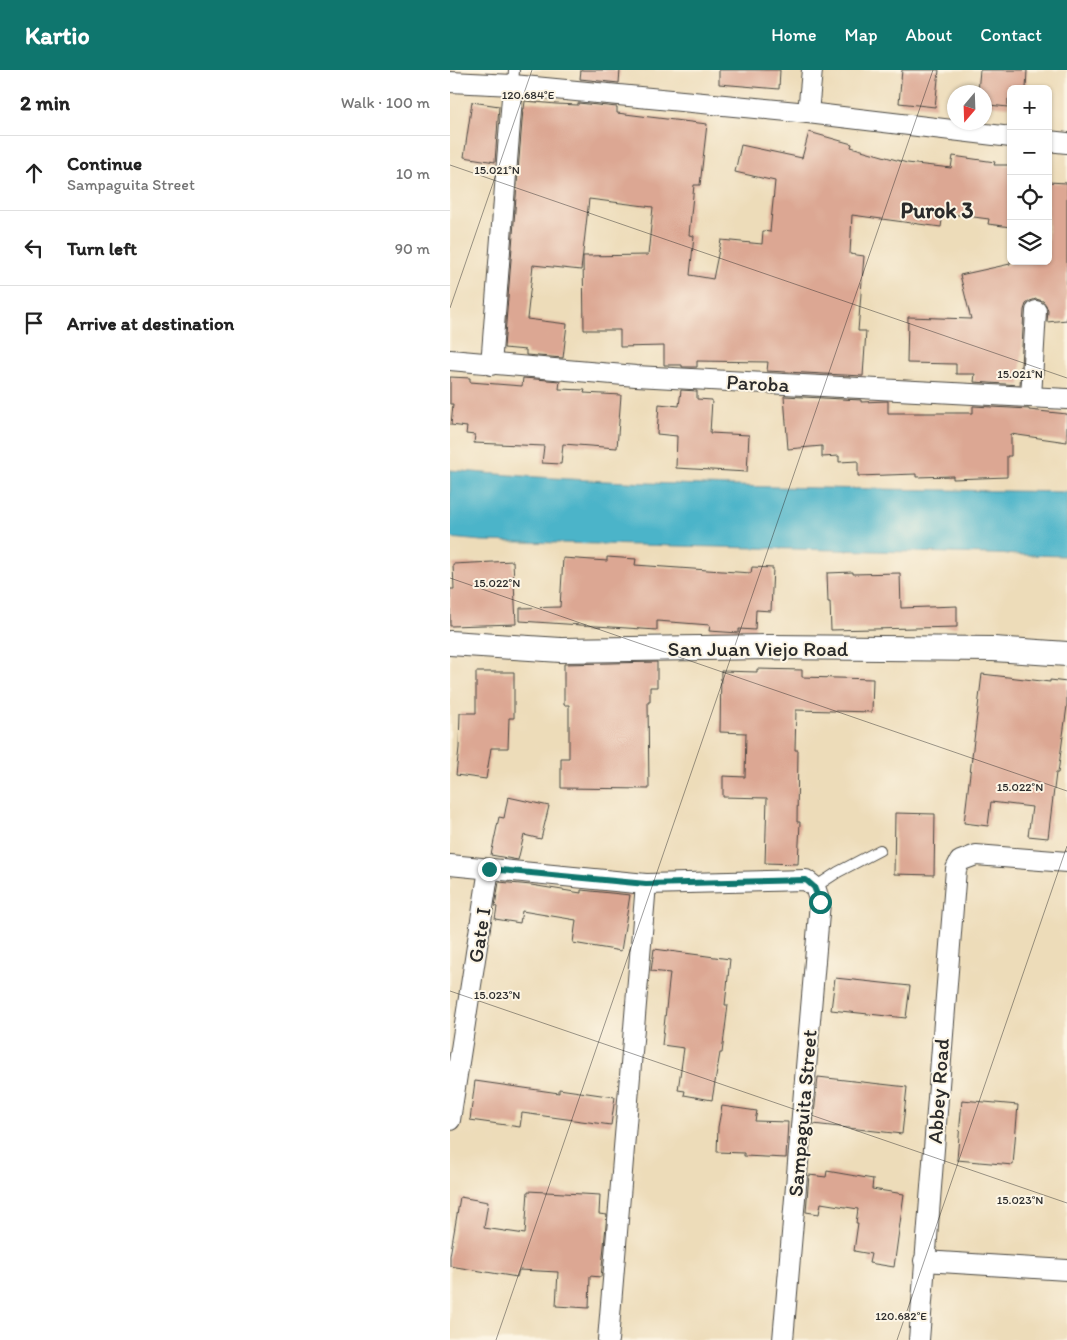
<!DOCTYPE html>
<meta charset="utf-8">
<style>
:root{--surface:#fff;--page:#f2f2f2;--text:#222;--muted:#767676;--line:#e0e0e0;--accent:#0f766e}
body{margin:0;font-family:Itim,sans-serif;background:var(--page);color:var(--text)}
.controls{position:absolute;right:15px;top:15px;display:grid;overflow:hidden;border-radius:8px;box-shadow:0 1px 4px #0004}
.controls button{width:45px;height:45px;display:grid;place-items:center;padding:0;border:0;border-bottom:1px solid var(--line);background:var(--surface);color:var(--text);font:25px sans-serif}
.compass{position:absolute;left:497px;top:15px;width:45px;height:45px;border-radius:50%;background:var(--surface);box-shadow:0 1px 4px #0004;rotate:199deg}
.stop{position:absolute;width:15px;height:15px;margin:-11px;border:4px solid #0f766e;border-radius:50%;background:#fff}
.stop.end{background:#0f766e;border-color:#fff;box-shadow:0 1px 5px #0008}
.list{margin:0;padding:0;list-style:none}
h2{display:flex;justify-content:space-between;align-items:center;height:65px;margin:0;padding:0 20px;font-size:21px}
h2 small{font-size:16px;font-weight:400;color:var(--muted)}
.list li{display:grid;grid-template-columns:32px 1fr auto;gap:15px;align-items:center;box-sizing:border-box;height:75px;padding:0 20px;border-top:1px solid var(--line)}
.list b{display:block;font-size:19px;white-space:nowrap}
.list p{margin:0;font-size:16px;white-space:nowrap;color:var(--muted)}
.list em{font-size:16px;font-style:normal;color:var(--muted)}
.icon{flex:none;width:28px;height:28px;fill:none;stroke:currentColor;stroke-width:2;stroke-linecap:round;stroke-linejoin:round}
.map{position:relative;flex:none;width:617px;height:1270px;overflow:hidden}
header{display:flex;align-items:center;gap:30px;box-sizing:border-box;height:70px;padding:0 25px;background:var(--accent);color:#fff}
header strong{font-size:24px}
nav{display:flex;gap:28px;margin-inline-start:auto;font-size:18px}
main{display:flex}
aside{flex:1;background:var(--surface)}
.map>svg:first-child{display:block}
.water{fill:#4bb4c9;stroke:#3b707a}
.building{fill:#dca793}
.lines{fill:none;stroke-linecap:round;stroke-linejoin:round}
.service-casing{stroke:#484640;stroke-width:12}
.minor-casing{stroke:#484640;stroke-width:22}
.tertiary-casing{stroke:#484640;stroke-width:26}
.service{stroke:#fff;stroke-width:10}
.minor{stroke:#fff;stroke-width:20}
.tertiary{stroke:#fff;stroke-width:24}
.route{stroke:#0f766e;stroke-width:6}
.ticks{fill:none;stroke:#2b2b2b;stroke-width:1;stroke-opacity:0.45}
.labels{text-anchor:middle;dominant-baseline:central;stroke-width:4;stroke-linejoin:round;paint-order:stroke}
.street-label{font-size:21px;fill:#2b2b2b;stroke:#fcf5e5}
.neighbourhood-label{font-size:22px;font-weight:bold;fill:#2b2b2b;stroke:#fcf5e5}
.ticks-label{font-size:12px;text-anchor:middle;fill:#2b2b2b;stroke:#fcf5e5;stroke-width:4;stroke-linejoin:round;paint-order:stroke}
</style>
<header>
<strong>Kartio</strong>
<nav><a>Home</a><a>Map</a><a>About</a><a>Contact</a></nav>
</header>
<main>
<aside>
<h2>2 min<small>Walk · 100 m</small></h2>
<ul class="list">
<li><svg class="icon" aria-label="ahead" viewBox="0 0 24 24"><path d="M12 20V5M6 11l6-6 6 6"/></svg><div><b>Continue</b><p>Sampaguita Street</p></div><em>10 m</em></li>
<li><svg class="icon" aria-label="left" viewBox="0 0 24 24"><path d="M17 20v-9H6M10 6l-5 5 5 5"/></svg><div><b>Turn left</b></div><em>90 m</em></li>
<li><svg class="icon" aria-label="arrive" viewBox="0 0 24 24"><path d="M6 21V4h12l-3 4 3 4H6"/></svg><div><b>Arrive at destination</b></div></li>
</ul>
</aside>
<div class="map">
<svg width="617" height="1270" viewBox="0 0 617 1270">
<rect width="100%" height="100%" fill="#fcf5e5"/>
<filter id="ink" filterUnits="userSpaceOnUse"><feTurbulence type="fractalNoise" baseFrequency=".02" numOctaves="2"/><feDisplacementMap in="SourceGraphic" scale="10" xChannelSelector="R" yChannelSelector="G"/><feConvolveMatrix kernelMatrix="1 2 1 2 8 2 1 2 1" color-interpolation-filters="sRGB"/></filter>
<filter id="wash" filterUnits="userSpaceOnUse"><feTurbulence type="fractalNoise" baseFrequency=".0096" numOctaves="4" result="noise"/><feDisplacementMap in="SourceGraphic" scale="20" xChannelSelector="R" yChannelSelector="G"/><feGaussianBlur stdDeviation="1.12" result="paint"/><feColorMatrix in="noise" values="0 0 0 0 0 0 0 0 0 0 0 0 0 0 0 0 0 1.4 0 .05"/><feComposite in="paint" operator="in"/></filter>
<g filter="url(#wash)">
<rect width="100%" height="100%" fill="#eddcb9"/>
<path class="water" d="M0 400C205 419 411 418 617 422V486L32 471 0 468Z"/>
<g id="blocks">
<g class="building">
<path d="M131 0H170L169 13 130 9Z"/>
<path d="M269 0H330L329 19 269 14Z"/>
<path d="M452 0H489L485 37 449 33Z"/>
<path d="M530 0H577L576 19H561V29H558V37L539 35V27H534V22H528Z"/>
<path d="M75 31 106 34 128 35V33L167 37V43L257 54 250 115H244L239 165 244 166 240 205 263 209 271 170 312 174 313 161 320 162 325 111 285 102 291 75 352 88 359 62 402 74 401 77 457 93 501 98 503 86 545 92 544 95H561V157L538 154 539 149 493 143 491 157 402 145 400 184 414 186 408 261H416L413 306 317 301 318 292 247 291V297H232V295H214V276L170 277V260H134L133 186 198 185 203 137 139 129 131 200 83 195 77 249 117 254 113 288 76 285V280L54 278 73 39H74Z"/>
<path d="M22 32 49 36 45 92 14 87Z"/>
<path d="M598 112 617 113V250L597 252 598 241 596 235 593 231 586 229 580 231 576 234 574 240 570 315 524 312 525 304H506V294L457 293 458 247 521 249 510 205 560 194V191H598Z"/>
<path d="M0 307 20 308V312L72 316 73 308 110 311 109 319 135 320 134 323 171 325 167 378 113 374 111 394 92 393 94 376 24 373 25 365 16 364 17 357 1 355 3 334H0Z"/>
<path d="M231 320 247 321V329L262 330 260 363 299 365 297 402 226 398 227 366 207 364 209 334 229 336Z"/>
<path d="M334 326 411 330V332L438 331V343H523V336L579 339V340L617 344V372L561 364V386H557V407L503 409V406L466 407V404L408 406V391L389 392V386L372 387V376L338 379Z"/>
<path d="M157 487 186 489 185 495 301 503 302 497 323 498 321 541 306 540 305 560 289 559V563L259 561 260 555 207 551V560L70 551V538L110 537 113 488 157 491Z"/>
<path d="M63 491 66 554 0 556V519H4L3 494Z"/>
<path d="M403 502V504L450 503 451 538 507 536V557L381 560 380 532H378L377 503Z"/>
<path d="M207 592V617H200V632H198L199 719 111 718V688H119V635H114V594Z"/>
<path d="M307 599 352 600V607L423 609 422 642 346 640 345 680H348L347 752H350L348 794 315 793 317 728 273 727V706L295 707 296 663 270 662 271 601 307 602Z"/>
<path d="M26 602H64V648H59L58 678H41L36 709 6 705 9 678 10 643H26Z"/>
<path d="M532 604 600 612V610L617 612V636L608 703H606L598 768 578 766 582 737 541 732 538 756 514 753Z"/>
<path d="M58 727 99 736 91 769 74 765 68 790 41 785 49 747 54 748Z"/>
<path d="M445 743 485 744 484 805 444 804Z"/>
<path d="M49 812 81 815 131 823V820L180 825 171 881 123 873 126 850 72 841 70 853 45 849 47 837 45 836Z"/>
<path d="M204 879 280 889 275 935H278L272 983H270L262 1030 234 1025 235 1021 228 1020 234 978 212 975 220 903 201 901Z"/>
<path d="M385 908 460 916 456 948 381 940Z"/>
<path d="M368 1007 457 1017 452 1064 363 1054Z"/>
<path d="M25 1011 109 1023V1019L165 1027 161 1055 72 1043 70 1057 20 1050Z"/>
<path d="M512 1030 568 1035 563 1095 507 1090Z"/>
<path d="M272 1036 307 1041 305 1051 338 1052 336 1088 294 1086V1083L267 1082 268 1057Z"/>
<path d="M377 1101 423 1109 422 1119 454 1124 444 1197 419 1193 421 1184 404 1181 408 1153H406L408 1139 371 1133 369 1144 356 1142 359 1105 376 1107Z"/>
<path d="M78 1121 150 1125 149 1144 157 1145 151 1207 140 1206 139 1238 106 1236 108 1202 69 1200 67 1207 0 1196V1186L10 1127 38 1132 34 1158 75 1164Z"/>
</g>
</g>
</g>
<g filter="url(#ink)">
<use href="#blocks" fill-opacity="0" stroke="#484640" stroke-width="1"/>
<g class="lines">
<defs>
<g id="service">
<path d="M63 15 64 0"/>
<path d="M365 817 388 802 430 780"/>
</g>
<g id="minor">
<path d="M0 12 63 15 358 43 561 67"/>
<path d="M358 43 362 0"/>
<path d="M598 71 617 73"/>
<path d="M0 290 186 306 617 329"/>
<path d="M41 295 63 15"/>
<path d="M581 327 586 241"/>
<path d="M0 795 196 814 356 810 365 817 370 832 333 1270"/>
<path d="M0 1050 39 799"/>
<path d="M474 1191 617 1200"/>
<path d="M158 1270 196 814"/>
<path d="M469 1270 506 799 510 791 526 785 617 792"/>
</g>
<path id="tertiary" d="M0 573 111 580 320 577 543 579 617 584"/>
</defs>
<use href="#service" class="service-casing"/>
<use href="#minor" class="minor-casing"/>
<use href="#tertiary" class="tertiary-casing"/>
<use href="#service" class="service"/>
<use href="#minor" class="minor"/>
<use href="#tertiary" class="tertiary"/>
</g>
</g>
<g class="lines" filter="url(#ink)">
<path class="route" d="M39 799 196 814 356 810 364 817 370 832"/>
</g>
<path class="ticks" d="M0 95 617 308M0 238 82 0M0 508 617 721M0 921 617 1133M46 1270 483 0M447 1270 617 776"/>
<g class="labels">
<g class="street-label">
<text transform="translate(308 313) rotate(3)">Paroba</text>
<text x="308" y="578">San Juan Viejo Road</text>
<text transform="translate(29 865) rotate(-81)">Gate I</text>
<text transform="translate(488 1021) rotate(-86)">Abbey Road</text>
<text transform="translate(352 1043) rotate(-85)">Sampaguita Street</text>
</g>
<g class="neighbourhood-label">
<text x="487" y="140">Purok 3</text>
</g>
</g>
<g class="ticks-label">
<text x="78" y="29">120.684°E</text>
<text x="47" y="104">15.021°N</text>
<text x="570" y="308">15.021°N</text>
<text x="47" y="517">15.022°N</text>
<text x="570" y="721">15.022°N</text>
<text x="47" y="929">15.023°N</text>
<text x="570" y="1134">15.023°N</text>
<text x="451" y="1250">120.682°E</text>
</g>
</svg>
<div class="controls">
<button>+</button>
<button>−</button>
<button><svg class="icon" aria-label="locate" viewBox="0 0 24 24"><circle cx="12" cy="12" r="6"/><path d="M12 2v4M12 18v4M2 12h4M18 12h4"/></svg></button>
<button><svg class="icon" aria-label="layers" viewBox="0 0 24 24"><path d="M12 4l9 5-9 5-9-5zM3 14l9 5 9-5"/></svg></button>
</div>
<svg class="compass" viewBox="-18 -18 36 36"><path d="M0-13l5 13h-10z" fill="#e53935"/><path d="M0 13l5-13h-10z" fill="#767676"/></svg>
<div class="stop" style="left:370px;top:832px"></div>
<div class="stop end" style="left:39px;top:799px"></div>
</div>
</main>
